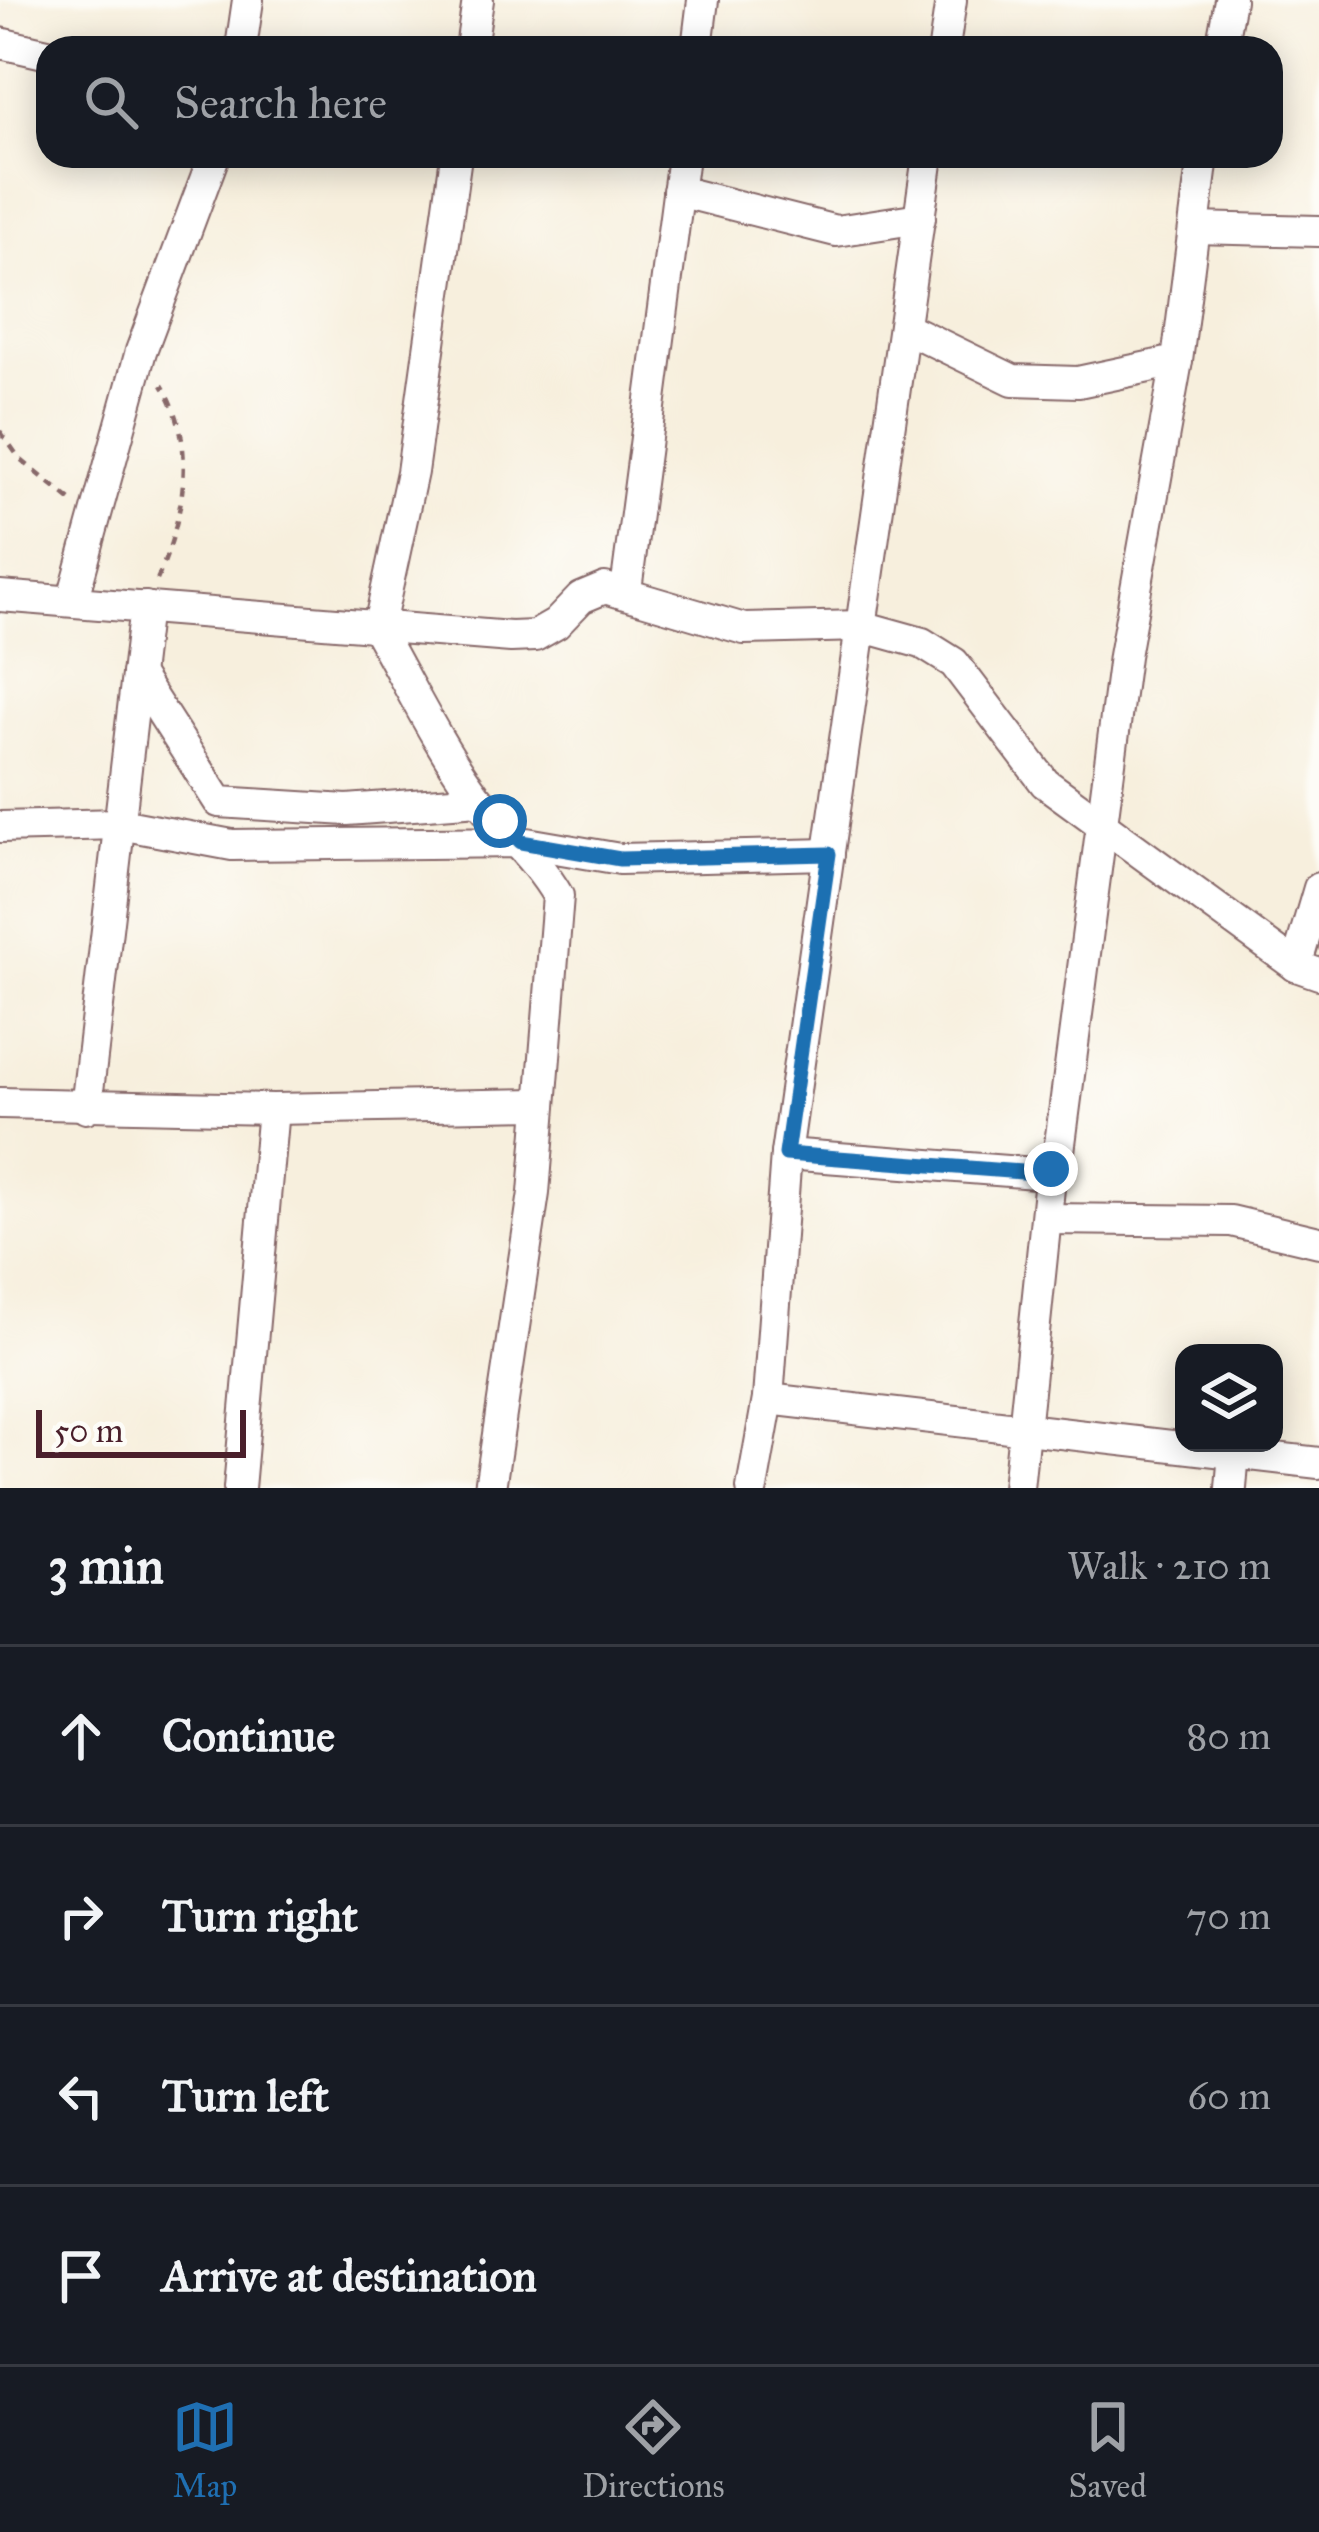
<!DOCTYPE html>
<meta charset="utf-8">
<style>
:root{--surface:#171b24;--page:#242831;--text:#f1f3f6;--muted:#9ea1a6;--line:#363941;--accent:#1f6fb2}
body{margin:0;font-family:"IM FELL Great Primer",serif;background:var(--page);color:var(--text)}
.controls{position:absolute;right:36px;bottom:36px;display:grid;overflow:hidden;border-radius:24px;box-shadow:0 6px 30px #0003}
.controls button{width:108px;height:108px;display:grid;place-items:center;padding:0;border:0;border-bottom:3px solid var(--line);background:var(--surface);color:var(--text);font:60px sans-serif}
.scale{position:absolute;left:36px;bottom:30px;width:210px;box-sizing:border-box;padding-left:12px;border:6px solid #4a1f2b;border-top:0;font-size:33px;line-height:42px;white-space:nowrap;color:#4a1f2b;-webkit-text-stroke:9px #fdfcf7;paint-order:stroke}
.stop{position:absolute;width:36px;height:36px;margin:-27px;border:9px solid #1f6fb2;border-radius:50%;background:#fff}
.stop.end{background:#1f6fb2;border-color:#fff;box-shadow:0 3px 12px #0008}
.list{margin:0;padding:0;list-style:none}
h2{display:flex;justify-content:space-between;align-items:center;height:156px;margin:0;padding:0 48px;font-size:51px}
h2 small{font-size:39px;font-weight:400;color:var(--muted)}
.list li{display:grid;grid-template-columns:78px 1fr auto;gap:36px;align-items:center;box-sizing:border-box;height:180px;padding:0 48px;border-top:3px solid var(--line)}
.list b{display:block;font-size:45px;white-space:nowrap}
.list em{font-size:39px;font-style:normal;color:var(--muted)}
.icon{flex:none;width:66px;height:66px;fill:none;stroke:currentColor;stroke-width:2;stroke-linecap:round;stroke-linejoin:round}
.map{position:relative;flex:none;width:1319px;height:1488px;overflow:hidden}
.search{position:absolute;background:var(--surface);box-shadow:0 6px 30px #0003;left:36px;right:36px;top:36px;height:132px;display:flex;align-items:center;gap:30px;box-sizing:border-box;padding:0 42px;border-radius:36px;color:var(--muted);font-size:45px}
.sheet{height:876px;background:var(--surface)}
nav{display:flex;justify-content:space-around;align-items:center;box-sizing:border-box;height:168px;border-top:3px solid var(--line);background:var(--surface);font-size:33px;color:var(--muted)}
nav a{display:grid;justify-items:center;gap:6px}
nav .on{color:var(--accent)}
.map>svg:first-child{display:block}
.lines{fill:none;stroke-linecap:round;stroke-linejoin:round}
.street-casing{stroke:#876869;stroke-width:34}
.path{stroke:#876869;stroke-width:4.5;stroke-dasharray:9 9;stroke-linecap:butt}
.street{stroke:#fff;stroke-width:30}
.route{stroke:#1f6fb2;stroke-width:15}
</style>
<div class="map">
<svg width="1319" height="1488" viewBox="0 0 1319 1488">
<rect width="100%" height="100%" fill="#fdfcf7"/>
<filter id="ink" filterUnits="userSpaceOnUse"><feTurbulence type="fractalNoise" baseFrequency=".00833" numOctaves="2"/><feDisplacementMap in="SourceGraphic" scale="24" xChannelSelector="R" yChannelSelector="G"/><feConvolveMatrix kernelMatrix="1 2 1 2 8 2 1 2 1" color-interpolation-filters="sRGB"/></filter>
<filter id="wash" filterUnits="userSpaceOnUse"><feTurbulence type="fractalNoise" baseFrequency=".004" numOctaves="4" result="noise"/><feDisplacementMap in="SourceGraphic" scale="48" xChannelSelector="R" yChannelSelector="G"/><feGaussianBlur stdDeviation="2.7" result="paint"/><feColorMatrix in="noise" values="0 0 0 0 0 0 0 0 0 0 0 0 0 0 0 0 0 1.4 0 .05"/><feComposite in="paint" operator="in"/></filter>
<g filter="url(#wash)">
<rect width="100%" height="100%" fill="#f7efdd"/>
</g>
<g filter="url(#ink)">
<g class="lines">
<defs>
<g id="street">
<path d="M0 43 48 54"/>
<path d="M241 48 248 0"/>
<path d="M471 48 478 0"/>
<path d="M697 48 703 0"/>
<path d="M944 48 951 0"/>
<path d="M1221 48 1230 0"/>
<path d="M456 156 412 472 378 630C409 685 437 743 474 794 501 830 535 856 558 896L534 1193 490 1488"/>
<path d="M678 191 836 231 920 218"/>
<path d="M1194 228 1319 231"/>
<path d="M904 327 1013 380 1078 382 1177 361 1203 156"/>
<path d="M626 590 683 156"/>
<path d="M0 596 511 637 535 636 556 624 581 598 605 588 744 629 861 626 922 643 954 663 1045 783 1296 966 1319 974"/>
<path d="M73 598 141 351 214 156"/>
<path d="M137 674 219 802 347 810 479 800"/>
<path d="M0 827 120 824 232 845 521 842 620 859 829 854"/>
<path d="M1296 966 1319 888"/>
<path d="M0 1103 273 1109 541 1104"/>
<path d="M86 1108 145 607"/>
<path d="M786 1154 1035 1173 1051 1169 1058 1159 1124 656 1177 361"/>
<path d="M1047 1219 1231 1221 1319 1242"/>
<path d="M768 1399 1319 1463"/>
<path d="M239 1488 273 1109"/>
<path d="M752 1488 768 1399 786 1154 928 156"/>
<path d="M1018 1488 1051 1169"/>
<path d="M1231 1488 1234 1452"/>
</g>
</defs>
<use href="#street" class="street-casing"/>
<g class="path">
<path d="M0 431 20 459 73 502"/>
<path d="M157 580C183 520 199 443 162 385"/>
</g>
<use href="#street" class="street"/>
</g>
</g>
<g class="lines" filter="url(#ink)">
<path class="route" d="M500 821 521 842 620 859 829 854 786 1154 1035 1173 1051 1169"/>
</g>
</svg>
<div class="controls">
<button><svg class="icon" aria-label="layers" viewBox="0 0 24 24"><path d="M12 4l9 5-9 5-9-5zM3 14l9 5 9-5"/></svg></button>
</div>
<div class="scale">50 m</div>
<div class="stop" style="left:500px;top:821px"></div>
<div class="stop end" style="left:1051px;top:1169px"></div>
<div class="search"><svg class="icon" aria-label="search" viewBox="0 0 24 24"><circle cx="10" cy="10" r="6"/><path d="M15 15l6 6"/></svg>Search here</div>
</div>
<section class="sheet">
<h2>3 min<small>Walk · 210 m</small></h2>
<ul class="list">
<li><svg class="icon" aria-label="ahead" viewBox="0 0 24 24"><path d="M12 20V5M6 11l6-6 6 6"/></svg><div><b>Continue</b></div><em>80 m</em></li>
<li><svg class="icon" aria-label="right" viewBox="0 0 24 24"><path d="M7 20v-9h11M14 6l5 5-5 5"/></svg><div><b>Turn right</b></div><em>70 m</em></li>
<li><svg class="icon" aria-label="left" viewBox="0 0 24 24"><path d="M17 20v-9H6M10 6l-5 5 5 5"/></svg><div><b>Turn left</b></div><em>60 m</em></li>
<li><svg class="icon" aria-label="arrive" viewBox="0 0 24 24"><path d="M6 21V4h12l-3 4 3 4H6"/></svg><div><b>Arrive at destination</b></div></li>
</ul>
</section>
<nav>
<a class="on"><svg class="icon" aria-label="map" viewBox="0 0 24 24"><path d="M3 6l6-2 6 2 6-2v14l-6 2-6-2-6 2zM9 4v14M15 6v14"/></svg>Map</a>
<a><svg class="icon" aria-label="directions" viewBox="0 0 24 24"><path d="M12 3l9 9-9 9-9-9zM9 14v-3h6M13 9l2 2-2 2"/></svg>Directions</a>
<a><svg class="icon" aria-label="saved" viewBox="0 0 24 24"><path d="M7 4h10v16l-5-4-5 4z"/></svg>Saved</a>
</nav>
